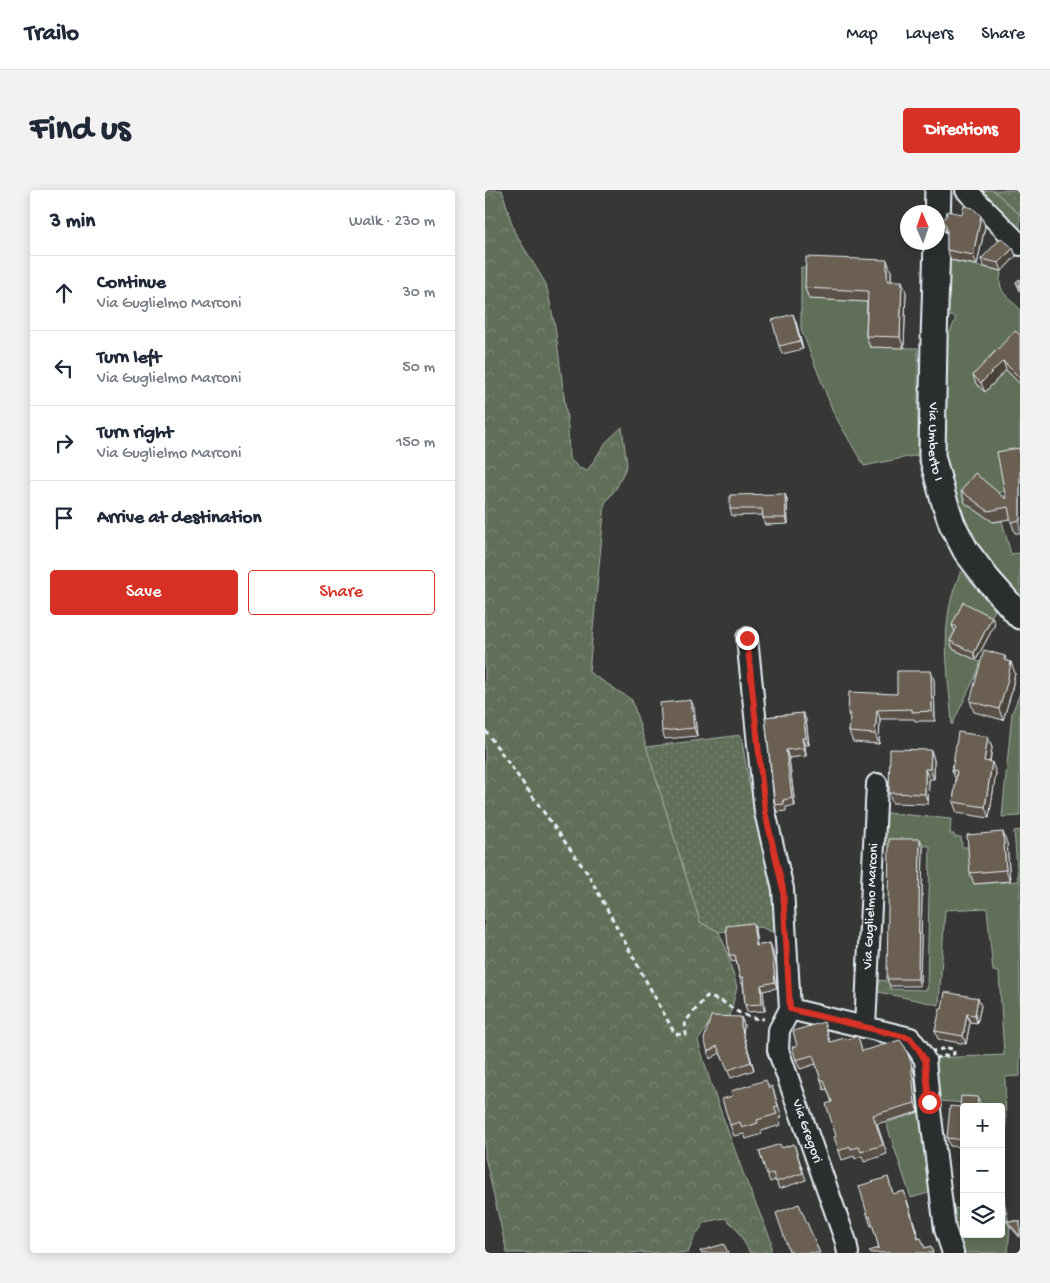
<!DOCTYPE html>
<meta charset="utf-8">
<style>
:root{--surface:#fff;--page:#f2f2f3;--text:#1f2937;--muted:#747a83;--line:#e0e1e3;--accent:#d93025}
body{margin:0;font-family:"Gochi Hand",sans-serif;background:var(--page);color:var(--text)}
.controls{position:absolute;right:15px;bottom:15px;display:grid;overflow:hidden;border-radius:5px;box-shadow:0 2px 12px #0003}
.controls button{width:45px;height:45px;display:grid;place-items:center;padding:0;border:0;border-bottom:1px solid var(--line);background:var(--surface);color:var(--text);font:25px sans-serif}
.compass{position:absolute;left:415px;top:15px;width:45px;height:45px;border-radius:50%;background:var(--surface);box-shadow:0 2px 12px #0003;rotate:358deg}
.stop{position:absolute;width:15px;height:15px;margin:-11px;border:4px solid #d93025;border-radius:50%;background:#fff}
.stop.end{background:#d93025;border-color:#fff;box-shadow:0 1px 5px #0008}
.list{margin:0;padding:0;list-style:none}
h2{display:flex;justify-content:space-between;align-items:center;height:65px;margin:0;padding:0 20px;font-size:21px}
h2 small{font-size:16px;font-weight:400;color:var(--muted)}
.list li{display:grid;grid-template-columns:32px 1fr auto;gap:15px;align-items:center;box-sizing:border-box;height:75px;padding:0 20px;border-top:1px solid var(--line)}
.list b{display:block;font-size:19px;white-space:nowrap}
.list p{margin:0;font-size:16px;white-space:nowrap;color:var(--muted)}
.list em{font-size:16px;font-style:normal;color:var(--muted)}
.actions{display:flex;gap:10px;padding:15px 20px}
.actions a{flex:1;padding:11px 0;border:1px solid var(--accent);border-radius:5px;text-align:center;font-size:18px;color:var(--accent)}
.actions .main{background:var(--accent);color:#fff}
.icon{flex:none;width:28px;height:28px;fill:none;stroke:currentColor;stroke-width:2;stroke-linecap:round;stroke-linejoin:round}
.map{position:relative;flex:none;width:535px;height:1063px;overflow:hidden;border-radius:5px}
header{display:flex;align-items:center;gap:30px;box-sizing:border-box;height:70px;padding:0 25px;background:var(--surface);border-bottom:1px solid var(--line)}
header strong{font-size:24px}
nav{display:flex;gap:28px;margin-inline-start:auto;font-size:18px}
.intro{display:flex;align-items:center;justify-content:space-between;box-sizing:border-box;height:120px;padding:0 30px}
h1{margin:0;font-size:35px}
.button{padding:12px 22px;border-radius:5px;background:var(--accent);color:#fff;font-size:18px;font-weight:700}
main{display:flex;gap:30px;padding:0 30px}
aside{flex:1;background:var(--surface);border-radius:5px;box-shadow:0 2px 12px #0003}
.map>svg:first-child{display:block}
.grass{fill:url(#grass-dots);stroke:#a4b0a8}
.forest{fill:url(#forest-crowns);stroke:#a4b0a8}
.green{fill:#607058;stroke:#a4b0a8}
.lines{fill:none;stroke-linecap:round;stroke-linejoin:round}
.minor-casing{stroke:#e8f1f8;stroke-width:24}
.major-casing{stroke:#e8f1f8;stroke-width:29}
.path{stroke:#e8f1f8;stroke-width:3;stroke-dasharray:5 4;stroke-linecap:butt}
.minor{stroke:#2a2d2e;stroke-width:20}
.major{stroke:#2a2d2e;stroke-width:25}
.wall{fill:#5b5146;stroke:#e8f1f8}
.shaded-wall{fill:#4a4239;stroke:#e8f1f8}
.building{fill:#6a5e51;stroke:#e8f1f8}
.route{stroke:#d93025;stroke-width:6}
.labels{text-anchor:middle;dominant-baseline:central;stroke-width:4;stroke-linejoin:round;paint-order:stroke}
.street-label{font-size:14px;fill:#e8f1f8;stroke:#2a2d2e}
</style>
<header>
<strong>Trailo</strong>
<nav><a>Map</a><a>Layers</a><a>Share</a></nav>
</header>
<div class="intro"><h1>Find us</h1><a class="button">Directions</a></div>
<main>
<aside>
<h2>3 min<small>Walk · 230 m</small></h2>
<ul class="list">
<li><svg class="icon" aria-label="ahead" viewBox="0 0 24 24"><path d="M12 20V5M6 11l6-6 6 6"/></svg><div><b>Continue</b><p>Via Guglielmo Marconi</p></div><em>30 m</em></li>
<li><svg class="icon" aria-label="left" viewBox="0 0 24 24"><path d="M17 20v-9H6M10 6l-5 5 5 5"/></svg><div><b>Turn left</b><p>Via Guglielmo Marconi</p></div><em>50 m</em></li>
<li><svg class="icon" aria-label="right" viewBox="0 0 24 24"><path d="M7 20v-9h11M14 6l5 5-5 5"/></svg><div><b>Turn right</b><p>Via Guglielmo Marconi</p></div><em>150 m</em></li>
<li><svg class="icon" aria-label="arrive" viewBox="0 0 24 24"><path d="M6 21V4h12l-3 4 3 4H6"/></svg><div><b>Arrive at destination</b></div></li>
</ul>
<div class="actions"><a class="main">Save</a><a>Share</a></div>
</aside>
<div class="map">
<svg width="535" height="1063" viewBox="0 0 535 1063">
<defs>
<pattern id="grass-dots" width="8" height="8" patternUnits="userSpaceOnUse" patternTransform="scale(1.25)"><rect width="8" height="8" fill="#607058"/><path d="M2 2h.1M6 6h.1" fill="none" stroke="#778571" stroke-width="1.8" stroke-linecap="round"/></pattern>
<pattern id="forest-crowns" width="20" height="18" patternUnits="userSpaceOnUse" patternTransform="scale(1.25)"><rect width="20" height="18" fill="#607058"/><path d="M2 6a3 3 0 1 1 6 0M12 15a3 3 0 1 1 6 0" fill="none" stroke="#778571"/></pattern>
</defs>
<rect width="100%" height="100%" fill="#373735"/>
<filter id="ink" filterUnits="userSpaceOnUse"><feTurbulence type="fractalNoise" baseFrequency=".02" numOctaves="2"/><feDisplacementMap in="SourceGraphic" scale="10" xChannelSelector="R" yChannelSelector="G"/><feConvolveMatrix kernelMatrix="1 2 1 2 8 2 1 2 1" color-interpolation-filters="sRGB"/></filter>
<g filter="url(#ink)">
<g class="grass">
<path d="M508 0H535V25Z"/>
<path d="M256 545 263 587 296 748 289 743 276 737 234 742 215 732 161 557Z"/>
</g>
<path class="forest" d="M0 0H17L29 41 61 94 70 136 83 237 84 268 94 278 102 281 121 252 137 237 142 275 132 297 120 313 104 482 147 510 215 732 234 742 240 756 252 797 245 826 226 830 213 851 226 894 260 988 286 1050V1063H265L252 1039 240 1028 220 1032 209 1048 203 1063H22L0 967Z"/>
<g class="green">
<path d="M489 0H508L535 25V47Z"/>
<path d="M453 68 517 81C510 100 523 107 535 119V144L515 166 510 161 503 168 510 174 521 180 535 194V270L522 301 506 304 508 332 517 331 526 364 535 363V416L498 373 459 297 454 165 470 131V127L450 124Z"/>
<path d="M316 77 325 78 324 109 387 112 385 157 433 158V265L379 276 349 224 316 139Z"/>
<path d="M476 381 510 419 505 431 468 459 497 473 467 535C465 501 458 459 463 426 465 410 470 395 476 381Z"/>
<path d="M535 503V626L517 627 527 523Z"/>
<path d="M393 622 466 629 465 644H469V647H476L477 657H486L489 694 533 691 529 641 535 640V886L520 887 521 939 516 938V917H495V914L453 911 450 868 519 865 514 782 508 781 502 718 460 720 454 815 389 801V790L405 791V799L442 800 445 656 392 654Z"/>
<path d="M438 921 447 1002 426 1008 401 933Z"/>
<path d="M516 1015H520L525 1037 523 1063H474L468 1019 479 1017V1044H516Z"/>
</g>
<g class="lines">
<defs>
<g id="minor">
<path d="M481 0 535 55"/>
<path d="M262 448 280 622 298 699 305 819"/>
<path d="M305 819 425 848 434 860 440 870 444 912 460 1039 468 1063"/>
<path id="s1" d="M305 819 294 840 293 860 361 1052 363 1063"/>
<path id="s2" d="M380 837 392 594"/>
</g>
<g id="major">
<path d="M452 30 453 0"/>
<path id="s3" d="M452 52 449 150 447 266 458 307 467 334 481 361 503 390 535 426"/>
</g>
</defs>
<use href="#minor" class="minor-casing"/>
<use href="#major" class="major-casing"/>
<g class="path">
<path d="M0 540 103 684 190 844 201 845 200 832 222 806 238 812 253 822 267 828 279 829"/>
<path d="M462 858 469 859V864L450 868 448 861Z"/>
<path d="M516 1041 522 1043"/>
</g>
<use href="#minor" class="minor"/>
<use href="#major" class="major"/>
</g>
<g class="wall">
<path d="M477 24 496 26 500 36 492 75 466 70 462 60V43L461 41 457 30Z"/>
<path d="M528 58 531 66 517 81 499 77 496 69Z"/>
<path d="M406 81V91L421 102 419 158 385 157 381 146 382 112 324 109 320 98Z"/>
<path d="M535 89V101L531 92Z"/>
<path d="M311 132 318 159 297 164 294 156Z"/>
<path d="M535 145V194L521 180 500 202 491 194 488 185Z"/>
<path d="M534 258 535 262V343H530L525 329 508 332 480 313 476 301 521 309Z"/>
<path d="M300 304 302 310 303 334 280 335 278 328V325L247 326 245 319Z"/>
<path d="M510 434 491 470 468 459 465 451 470 442 467 435Z"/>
<path d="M520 466 522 471 530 483 526 504 518 530 489 522 485 511Z"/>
<path d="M449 490 450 531H430L429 529H395L394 554 368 552 364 542 365 529 363 524Z"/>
<path d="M209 518 212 546 180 549 177 541Z"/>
<path d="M318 523 321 530 324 555H320L321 566 304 568 310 616 301 617V621L292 622 289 613 280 527Z"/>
<path d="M503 547 507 558 505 572 511 583 504 628 472 623 468 612 471 591 467 580Z"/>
<path d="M446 560 449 570V589H444L443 614 407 613 404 603Z"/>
<path d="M522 653 525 691 489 694 485 683Z"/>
<path d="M438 656 435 796H405L402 789Z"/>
<path d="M268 733 270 739 272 756 285 753 287 759 291 776 292 798 278 801 280 821 262 822 260 815 258 794H257L255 788 251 771 247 772 244 765Z"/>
<path d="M496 816 492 833 485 832 481 854 453 849 450 841 457 819Z"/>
<path d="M256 827 259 835 258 844 269 880 246 888 235 863 225 869 223 862Z"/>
<path d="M342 841 345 852 361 850 378 861 429 882 433 922 392 934 402 964 379 972 377 966 370 969 369 966 357 970 354 961 347 912 342 899 339 900 331 874 315 879 311 870 312 856Z"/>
<path d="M287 896 297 927 294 928 296 935 276 941 277 944 261 949 259 944 249 946 245 935 284 898Z"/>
<path d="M495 914 479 917V957L465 956 462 948 475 917Z"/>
<path d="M309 954 321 990 294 999 291 990 285 992 274 961 297 958Z"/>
<path d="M403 987 408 1004 422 1010 434 1049 440 1058 448 1063 394 1058 388 1035 386 1036 383 1027Z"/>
<path d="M522 1031H535V1048L524 1035Z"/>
</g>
<g class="shaded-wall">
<path d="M496 26 500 36 492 75 488 65Z"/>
<path d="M528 58 531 66 517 81 514 73Z"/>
<path d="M402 70 406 81V102L402 91Z"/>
<path d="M417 91 421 102 419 158 415 147Z"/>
<path d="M308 124 311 132 318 159 315 151Z"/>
<path d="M518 171 521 180 500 202 496 193Z"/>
<path d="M300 304 302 310 303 334 301 328Z"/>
<path d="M507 427 510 434 491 470 489 463Z"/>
<path d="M526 472 530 483 526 504 518 530 514 519Z"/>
<path d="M446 481 449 490 450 531 447 521Z"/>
<path d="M206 510 209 518 212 546 209 538Z"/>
<path d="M392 520 395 529 394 554 390 544Z"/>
<path d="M318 523 321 530 324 555 321 548Z"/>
<path d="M503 547 507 558 503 582 499 571Z"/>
<path d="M317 548 320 555 321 566 319 558Z"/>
<path d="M301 560 304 568 310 616 307 608Z"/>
<path d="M446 560 449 570V589L445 579Z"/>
<path d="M507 572 511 583 504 628 500 617Z"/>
<path d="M440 579 444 589 443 614 440 604Z"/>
<path d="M518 642 522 653 525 691 521 680Z"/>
<path d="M435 649 438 656 435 796 433 789Z"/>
<path d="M268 733 270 739 273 762 271 756Z"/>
<path d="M285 753 287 759 291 776 292 798 290 792Z"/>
<path d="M276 795 278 801 280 821 277 814Z"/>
<path d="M493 808 496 816 492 833 490 825Z"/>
<path d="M482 824 485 832 481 854 478 846Z"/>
<path d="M256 827 259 835 258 844 269 880 256 836Z"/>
<path d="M420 857 429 882 433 922 430 913Z"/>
<path d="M493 907 495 914V917H492Z"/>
<path d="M519 931 521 939 518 978 516 972V964Z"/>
<path d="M419 1001 422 1010 436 1058 433 1049Z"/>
<path d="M518 1001 519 1005 521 1032 520 1028Z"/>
</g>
<g class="building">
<path d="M479 16 488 18 496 26 488 65 462 60V41L461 35 457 30 461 27 462 21 477 24Z"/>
<path d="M516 48 528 58 514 73 496 69Z"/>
<path d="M321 67 402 70V91H417L415 147 381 146 383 101 320 98Z"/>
<path d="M535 89V97L531 92Z"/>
<path d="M308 124 315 151 294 156 287 130Z"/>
<path d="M530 141 535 145V188L518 171 496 193 488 185Z"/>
<path d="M534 258 535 266V330L526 332 523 317 503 321 476 301 490 283 521 309 512 262Z"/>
<path d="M300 304 301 328H278L277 319H245V305Z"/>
<path d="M478 412 507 427 489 463 465 451 472 437 467 435Z"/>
<path d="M499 460 520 466 519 470 526 472 522 493 514 519 485 511Z"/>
<path d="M412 481H446L447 521 427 522V519L392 520 390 544 364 542 366 524H363L364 502 412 504Z"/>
<path d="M206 510 209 538 177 541 175 513Z"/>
<path d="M318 523 321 548H317L319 558 301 560 307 608 298 610 299 614 290 615 280 527Z"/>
<path d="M473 542 503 547 499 571 507 572 500 617 468 612 472 581 467 580Z"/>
<path d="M405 559 446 560 445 579H440V604L404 603Z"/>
<path d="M518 642 521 680 485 683 482 645Z"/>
<path d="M404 649H435L433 789H402Z"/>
<path d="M268 733 271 756 285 753 288 770 290 792 276 795 277 814 260 815 258 787 255 788 250 765H244L241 736Z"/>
<path d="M460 802 493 808 490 825 482 824 478 846 450 841 455 819H457Z"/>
<path d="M226 826 256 827V836L266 872 243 880 232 856 223 862 219 849Z"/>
<path d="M339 832 345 852 360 848 361 850 373 846 377 861 415 850 420 857 426 872 430 913 388 925 398 955 376 962 374 957 366 959 365 956 354 961 349 947 351 946 341 914 347 912 339 890H336L328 865 311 870 307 857 312 856 308 841Z"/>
<path d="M281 890 284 898 287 896 293 916 289 917 292 924 272 930 273 933 257 938 255 932 245 935 237 909 247 906 246 901Z"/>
<path d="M476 906 493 907 492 917H479V950L462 948 465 916 475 917Z"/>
<path d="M516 931H519L516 964Z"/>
<path d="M295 954 297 958 309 954 318 983 291 992 288 983 282 985 274 961Z"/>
<path d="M403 987 408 1004 419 1001 433 1049 436 1048 440 1058 446 1056 448 1063H385L384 1061 394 1058 385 1026 383 1027 374 996Z"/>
<path d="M516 1001H518L520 1028 516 1024Z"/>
<path d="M314 1014 335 1063H307L306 1060 304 1061 291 1023Z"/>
<path d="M522 1031H535V1046Z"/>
<path d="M239 1054 243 1063H216L215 1061Z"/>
</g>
</g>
<g class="lines" filter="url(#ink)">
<path class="route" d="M262 448 280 622 298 699 305 819 425 848 434 860 440 870 444 912"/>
</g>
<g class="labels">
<g class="street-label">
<text stroke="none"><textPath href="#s3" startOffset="200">Via Umberto I</textPath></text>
<text stroke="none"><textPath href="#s2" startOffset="121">Via Guglielmo Marconi</textPath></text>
<text stroke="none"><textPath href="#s1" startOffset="130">Via Gregori</textPath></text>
</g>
</g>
</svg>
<div class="controls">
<button>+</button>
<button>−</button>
<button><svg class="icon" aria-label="layers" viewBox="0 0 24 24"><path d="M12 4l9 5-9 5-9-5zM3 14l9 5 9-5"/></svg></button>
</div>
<svg class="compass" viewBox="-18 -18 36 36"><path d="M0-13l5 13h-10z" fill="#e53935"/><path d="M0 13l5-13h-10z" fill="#747a83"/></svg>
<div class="stop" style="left:444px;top:912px"></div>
<div class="stop end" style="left:262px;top:448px"></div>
</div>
</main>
